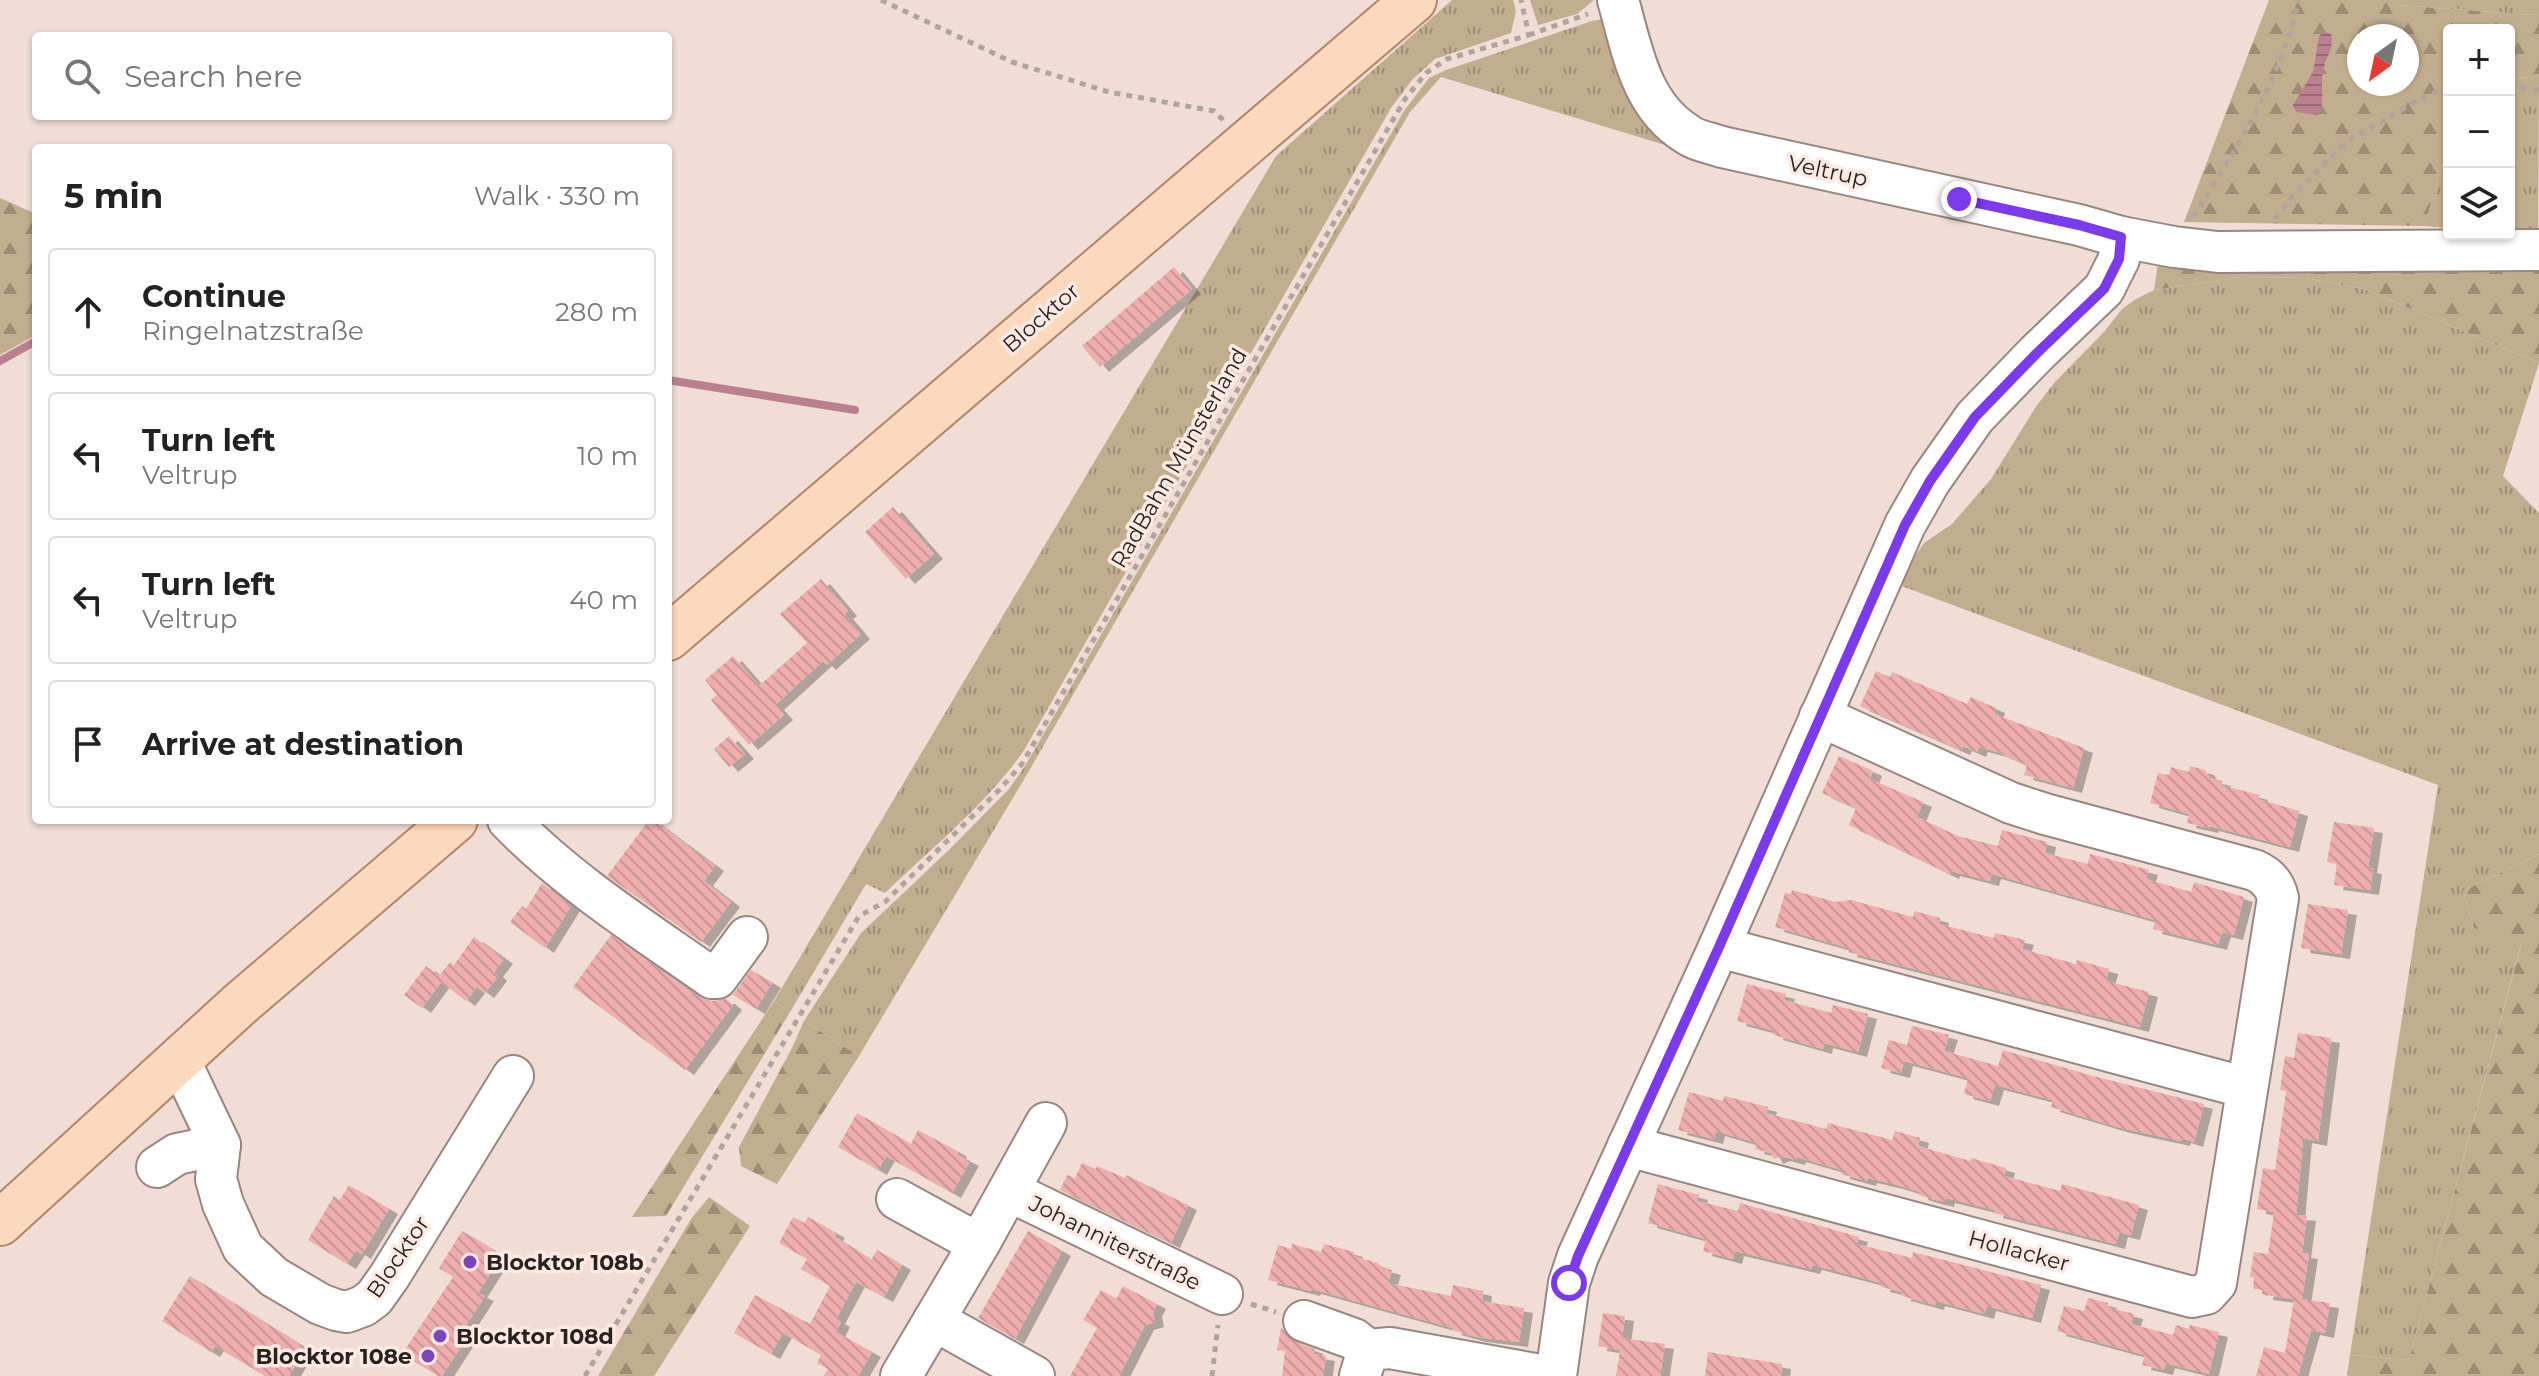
<!DOCTYPE html>
<meta charset="utf-8">
<style>
:root{--surface:#fff;--page:#f2f2f2;--text:#222;--muted:#767676;--line:#e0e0e0}
body{margin:0;font-family:Montserrat,sans-serif;background:var(--page);color:var(--text)}
.controls{position:absolute;right:24px;top:24px;display:grid;overflow:hidden;border-radius:8px;box-shadow:0 2px 6px #0004}
.controls button{width:72px;height:72px;display:grid;place-items:center;padding:0;border:0;border-bottom:2px solid var(--line);background:var(--surface);color:var(--text);font:40px sans-serif}
.compass{position:absolute;left:2347px;top:24px;width:72px;height:72px;border-radius:50%;background:var(--surface);box-shadow:0 2px 6px #0004;rotate:213deg}
.stop{position:absolute;width:24px;height:24px;margin:-18px;border:6px solid #7c3aed;border-radius:50%;background:#fff}
.stop.end{background:#7c3aed;border-color:#fff;box-shadow:0 2px 8px #0008}
.list{margin:0;padding:0;list-style:none}
h2{display:flex;justify-content:space-between;align-items:center;height:104px;margin:0;padding:0 32px;font-size:34px}
h2 small{font-size:26px;font-weight:400;color:var(--muted)}
.list li{display:grid;grid-template-columns:52px 1fr auto;gap:24px;align-items:center;box-sizing:border-box;height:128px;margin:0 16px 16px;padding:0 16px;border:2px solid var(--line);border-radius:8px}
.list b{display:block;font-size:30px;white-space:nowrap}
.list p{margin:0;font-size:26px;white-space:nowrap;color:var(--muted)}
.list em{font-size:26px;font-style:normal;color:var(--muted)}
.icon{flex:none;width:44px;height:44px;fill:none;stroke:currentColor;stroke-width:2;stroke-linecap:round;stroke-linejoin:round}
.map{position:relative;flex:none;width:2539px;height:1376px;overflow:hidden}
.search{position:absolute;background:var(--surface);box-shadow:0 2px 6px #0004;left:32px;top:32px;width:640px;height:88px;display:flex;align-items:center;gap:20px;box-sizing:border-box;padding:0 28px;border-radius:8px;color:var(--muted);font-size:30px}
.panel{position:absolute;background:var(--surface);box-shadow:0 2px 6px #0004;left:32px;top:144px;width:640px;height:680px;border-radius:8px}
.map>svg:first-child{display:block}
.grass{fill:url(#grass-tufts)}
.forest{fill:url(#forest-firs);fill-rule:evenodd}
.water{fill:url(#water-rules)}
.lines{fill:none;stroke-linecap:round;stroke-linejoin:round}
.stream{stroke:#ba8090;stroke-width:8}
.building{fill:url(#building-back-hatch);filter:url(#shadow)}
.minor-casing{stroke:#988781;stroke-width:44}
.major-casing{stroke:#b08768;stroke-width:48}
.path{stroke:#b2a39e;stroke-width:5;stroke-dasharray:6 6;stroke-linecap:butt}
.minor{stroke:#fff;stroke-width:40}
.major{stroke:#fcd8bc;stroke-width:44}
.route{stroke:#7c3aed;stroke-width:10}
.poi-dot{fill:#7d43b9;stroke:#fceae3;stroke-width:3}
.labels{text-anchor:middle;dominant-baseline:central;stroke-width:7;stroke-linejoin:round;paint-order:stroke}
.street-label{font-size:22px;fill:#282220;stroke:#fceae3}
.poi-label{font-size:22px;font-weight:bold;fill:#282220;stroke:#fceae3;text-anchor:start}
</style>
<div class="map">
<svg width="2539" height="1376" viewBox="0 0 2539 1376">
<defs>
<pattern id="grass-tufts" width="24" height="20" patternUnits="userSpaceOnUse" patternTransform="scale(2)"><rect width="24" height="20" fill="#c2ae8f"/><path d="M3 7l-1-3M5 7V3M7 7l1-3M15 17l-1-3M17 17v-4M19 17l1-3" fill="none" stroke="#9e8d74"/></pattern>
<pattern id="forest-firs" width="22" height="20" patternUnits="userSpaceOnUse" patternTransform="scale(2)"><rect width="22" height="20" fill="#c2ae8f"/><path d="M5 1l3.5 6h-7zM16 11l3.5 6h-7z" fill="#9e8d74"/></pattern>
<pattern id="water-rules" width="6" height="5" patternUnits="userSpaceOnUse" patternTransform="scale(2)"><rect width="6" height="5" fill="#ba8090"/><path d="M0 2.5h6" fill="none" stroke="#976875"/></pattern>
<pattern id="building-back-hatch" width="6" height="6" patternUnits="userSpaceOnUse" patternTransform="scale(2)"><rect width="6" height="6" fill="#eeaead"/><path d="M-1 5l2 2M0 0l6 6M5-1l2 2" fill="none" stroke="#cc9595"/></pattern>
<filter id="shadow"><feDropShadow dx="9" dy="5" stdDeviation="0" flood-color="#0004"/></filter>
</defs>
<rect width="100%" height="100%" fill="#efddd6"/>
<g class="grass">
<path d="M1452 0H1513L1516 11 1511 33 1435 59 1412 80 1391 108 1023 752C985 805 932 848 885 893L866 884 790 1012 774 1001 1276 156Z"/>
<path d="M1530 0H1594L1577 14 1538 25Z"/>
<path d="M2400 0H2539V14L2536 15 2397 5Z"/>
<path d="M1608 18 1685 151 1441 77 1410 112 1026 776 859 1056 804 1021 861 933 950 849 1009 789 1025 766 1404 111 1429 78 1446 70 1592 21Z"/>
<path d="M2539 75 2538 236 2509 233V81Z"/>
<path d="M2449 145V228L2424 226Z"/>
<path d="M2242 277 2306 278 2364 289 2539 363 2503 476 2539 513V854L2463 891 2474 928 2521 944 2409 1360 2350 1355 2438 785 1896 584 1924 543 1952 524 1991 479 2037 405 2055 382 2103 333 2122 309 2136 299 2154 290Z"/>
</g>
<g class="forest">
<path d="M2269 0H2400L2398 5 2535 15 2539 14V75L2509 81V30H2449V145L2424 226 2184 222ZM2359 36H2407V84H2359Z"/>
<path d="M0 198 36 214V335L0 355Z"/>
<path d="M2158 263 2539 266V363L2364 289 2306 278 2242 277 2154 290Z"/>
<path d="M2539 854V1376H2347L2350 1355 2409 1360 2521 945 2474 928 2463 891Z"/>
<path d="M774 1001 790 1012 666 1216 632 1217Z"/>
<path d="M804 1021 859 1056 777 1184 741 1166 739 1147 793 1046Z"/>
<path d="M709 1197 750 1226 654 1376H598L691 1219Z"/>
</g>
<path class="water" d="M2323 31 2331 34C2335 48 2325 58 2323 71 2320 86 2326 102 2318 115L2296 112 2293 105 2313 72 2319 37Z"/>
<g class="lines">
<g class="stream">
<path d="M0 361 36 341"/>
<path d="M668 380 855 410"/>
</g>
</g>
<g class="building">
<path d="M1174 267 1192 289 1100 367 1082 346Z"/>
<path d="M893 507 934 554 906 579 865 532Z"/>
<path d="M821 579 848 611 844 614 861 634 827 665 823 661 775 705 784 715 749 745 711 700 717 695 705 680 733 656 759 686 807 643 780 614Z"/>
<path d="M1876 671 1890 677 1892 672 1967 704 1971 697 1996 708 1994 714 2084 748 2073 788 2024 775 2027 765 1998 752 1979 747 1977 752 1963 746 1961 750 1860 706Z"/>
<path d="M729 736 745 754 729 767 714 749Z"/>
<path d="M1839 756 1873 771 1870 779 1923 802 1917 817 1958 836 1998 846 2002 830 2047 842 2045 853 2088 864 2090 854 2149 870 2146 879 2191 892 2194 882 2244 897 2234 935 2222 932 2218 945 2153 929 2155 920 1992 874 1990 881 1951 871 1950 874 1849 825 1856 808 1822 793Z"/>
<path d="M2190 766 2205 770 2210 778 2222 781 2221 785 2259 795 2258 799 2299 811 2290 847 2210 826 2209 828 2187 823 2189 814 2150 803 2158 773 2169 775 2171 767 2189 772Z"/>
<path d="M649 820H653L715 866 704 881 731 902 701 942 607 876Z"/>
<path d="M2334 822 2374 828 2368 868 2373 869 2370 890 2334 885 2337 864 2327 862Z"/>
<path d="M542 883 571 906 545 948 510 922 522 906 526 909Z"/>
<path d="M1792 890 1835 902 1851 900 1913 917 1914 911 1940 918 1939 924 1994 938 1995 933 2025 940 2022 949 2076 964 2077 960 2109 969 2106 981 2149 992 2140 1027 1848 952 1849 948 1775 927 1785 893 1791 894Z"/>
<path d="M2308 904 2348 910 2341 954 2301 948Z"/>
<path d="M611 935 699 997 712 1001 726 999 733 1005 685 1070 573 987Z"/>
<path d="M474 937 504 959 494 972 498 976 485 993 477 987 466 1001 441 982 422 1008 404 995 426 966 439 976 450 962 454 965Z"/>
<path d="M751 970 772 983 756 1009 733 995Z"/>
<path d="M1747 984 1786 994 1784 1000 1831 1013 1833 1005 1868 1014 1858 1052 1824 1043 1823 1049 1774 1035 1775 1031 1737 1021Z"/>
<path d="M1912 1026 1949 1035 1944 1051 1998 1066 2003 1050 2097 1077 2204 1104 2194 1142 2182 1138 2181 1141 2121 1128 2051 1107 2053 1100 1995 1085 1990 1101 1964 1094 1968 1078 1904 1061 1901 1073 1881 1068 1889 1040 1907 1045Z"/>
<path d="M2298 1033 2331 1038 2318 1141 2303 1138 2296 1215 2307 1216 2302 1253 2309 1254 2302 1299 2330 1303 2325 1333 2311 1330 2298 1376H2256L2264 1347 2285 1353 2294 1299 2264 1295 2265 1290 2253 1289 2254 1277H2250L2254 1252 2268 1254 2274 1212 2257 1209 2263 1168 2275 1170 2286 1091 2280 1090 2285 1056 2294 1058Z"/>
<path d="M1689 1092 1723 1101 1724 1096 1768 1107 1766 1113 1826 1129 1828 1123 1892 1140 1895 1131 1920 1138 1918 1146 1970 1161 1971 1158 2006 1168 2004 1176 2060 1191 2062 1184 2139 1205 2131 1235 2119 1232 2116 1244 1994 1213 1995 1210 1946 1198 1945 1202 1932 1199 1919 1195 1920 1192 1894 1184 1868 1178 1867 1181 1841 1174 1842 1170 1797 1157 1796 1160 1781 1156 1774 1159 1771 1153 1755 1149 1757 1143 1716 1131 1714 1139 1678 1130Z"/>
<path d="M857 1113 911 1144 918 1130 957 1151 958 1155 970 1161 952 1193 886 1156 878 1170 838 1147Z"/>
<path d="M1082 1163 1096 1169 1097 1166 1125 1178 1126 1175 1188 1205 1171 1243 1060 1190 1067 1175 1075 1178Z"/>
<path d="M1658 1184 1699 1195 1697 1201 1738 1211 1740 1203 1859 1237 1857 1244 1912 1258 1913 1252 2041 1285 2032 1318 1987 1306 1985 1314 1936 1301 1935 1305 1902 1296 1903 1292 1881 1287 1882 1283 1813 1265 1811 1269 1735 1251 1733 1259 1703 1251 1706 1239 1648 1223Z"/>
<path d="M349 1185 389 1209 362 1254 356 1250 347 1264 308 1240 334 1196 340 1200Z"/>
<path d="M793 1217 804 1223 808 1217 836 1233 834 1236 871 1260 877 1250 902 1265 884 1297 856 1282 836 1319 841 1322 836 1332 872 1352 858 1376H824L828 1369 817 1363 821 1355 783 1333 771 1354 734 1333 755 1295 810 1324 830 1286 801 1269 807 1259 779 1243Z"/>
<path d="M462 1231 502 1255 478 1293 485 1296 460 1335 466 1339 442 1376H438L402 1354 453 1277 439 1268Z"/>
<path d="M1028 1231 1062 1251 1015 1339 978 1318Z"/>
<path d="M1292 1244 1321 1252 1324 1244 1354 1252 1353 1256 1378 1263 1381 1267 1392 1270 1388 1283 1451 1296 1453 1285 1483 1291 1482 1301 1524 1308 1519 1342 1477 1337 1452 1330 1453 1328 1312 1289 1311 1291 1268 1280 1278 1245 1291 1249Z"/>
<path d="M190 1276 306 1348 289 1376H265L215 1346 211 1352 162 1321Z"/>
<path d="M1123 1286 1157 1304 1153 1312 1155 1322 1145 1325 1119 1376H1070L1097 1328 1083 1320 1101 1290 1116 1299Z"/>
<path d="M2088 1298 2108 1303 2107 1307 2134 1314 2131 1324 2173 1335 2176 1325 2189 1329 2190 1325 2219 1332 2209 1374 2166 1363 2164 1370 2142 1365 2145 1355 2057 1331 2064 1306 2084 1311Z"/>
<path d="M1603 1313 1625 1316 1622 1338 1665 1344 1660 1376H1616L1620 1350 1598 1346Z"/>
<path d="M1281 1328 1296 1342 1314 1349V1354L1326 1356 1323 1376H1282L1285 1351 1277 1350Z"/>
<path d="M1708 1352 1782 1364 1781 1376H1705Z"/>
</g>
<g class="lines">
<defs>
<g id="minor">
<path d="M2121 237 2174 247 2218 252 2539 250"/>
<path d="M508 820C567 881 642 929 712 978H717L747 937"/>
<path d="M1719 947 2247 1088"/>
<path d="M179 1059 220 1145 216 1179 223 1204 243 1248 274 1277 320 1304 336 1310 347 1312 363 1306 374 1298 389 1277 513 1076"/>
<path d="M1628 1146 2192 1297 2206 1294 2216 1283 2278 898C2275 884 2266 875 2254 870L2045 814 2011 803 1820 716"/>
<path d="M157 1167 177 1154 220 1145"/>
<path d="M1009 1191 1222 1294"/>
<path d="M897 1199 979 1244"/>
<path d="M934 1320 1034 1376"/>
<path d="M1304 1321 1354 1339 1368 1350"/>
<path d="M901 1376 979 1244 1046 1123"/>
<path d="M1360 1376 1368 1350 1390 1348 1546 1376"/>
<path d="M1556 1376 1569 1283 1578 1256 1719 947 1905 525 1930 481 1975 417 2037 353 2104 289 2119 259 2121 237 2079 225 1722 147C1711 143 1696 141 1687 134 1640 105 1632 49 1618 0"/>
</g>
<g id="major">
<path d="M668 638 1414 0"/>
<path d="M0 1223 240 1004 455 820"/>
</g>
</defs>
<use href="#minor" class="minor-casing"/>
<use href="#major" class="major-casing"/>
<g class="path">
<path d="M881 0 1012 62 1109 92 1214 111 1224 121"/>
<path d="M1529 35 1588 14"/>
<path d="M2509 87 2539 90"/>
<path d="M2193 217C2236 150 2281 78 2299 0"/>
<path d="M2275 219 2293 196 2346 142 2413 103 2449 86"/>
<path d="M1251 1304 1276 1312"/>
<path d="M585 1376 859 916 885 902 999 790 1022 764 1405 99 1426 73 1447 59 1529 35 1521 0"/>
<path d="M1212 1376 1218 1325"/>
</g>
<use href="#minor" class="minor"/>
<use href="#major" class="major"/>
</g>
<g class="lines">
<path class="route" d="M1569 1283 1578 1256 1719 947 1905 525 1930 481 1975 417 2037 353 2104 289 2119 259 2121 237 2079 225 1959 199"/>
</g>
<g class="poi-dot">
<circle cx="470" cy="1262" r="8"/>
<circle cx="440" cy="1336" r="8"/>
<circle cx="428" cy="1356" r="8"/>
</g>
<g class="labels">
<g class="street-label">
<text transform="translate(1828 171) rotate(12)">Veltrup</text>
<text transform="translate(1041 318) rotate(-41)">Blocktor</text>
<text transform="translate(1179 458) rotate(-60)">RadBahn Münsterland</text>
<text transform="translate(1115 1243) rotate(26)">Johanniterstraße</text>
<text transform="translate(2019 1251) rotate(15)">Hollacker</text>
<text transform="translate(398 1257) rotate(-56)">Blocktor</text>
</g>
<g class="poi-label">
<text x="486" y="1262">Blocktor 108b</text>
<text x="456" y="1336">Blocktor 108d</text>
<text x="412" y="1356" text-anchor="end">Blocktor 108e</text>
</g>
</g>
</svg>
<div class="controls">
<button>+</button>
<button>−</button>
<button><svg class="icon" aria-label="layers" viewBox="0 0 24 24"><path d="M12 4l9 5-9 5-9-5zM3 14l9 5 9-5"/></svg></button>
</div>
<svg class="compass" viewBox="-18 -18 36 36"><path d="M0-13l5 13h-10z" fill="#e53935"/><path d="M0 13l5-13h-10z" fill="#767676"/></svg>
<div class="stop" style="left:1569px;top:1283px"></div>
<div class="stop end" style="left:1959px;top:199px"></div>
<div class="search"><svg class="icon" aria-label="search" viewBox="0 0 24 24"><circle cx="10" cy="10" r="6"/><path d="M15 15l6 6"/></svg>Search here</div>
<section class="panel">
<h2>5 min<small>Walk · 330 m</small></h2>
<ul class="list">
<li><svg class="icon" aria-label="ahead" viewBox="0 0 24 24"><path d="M12 20V5M6 11l6-6 6 6"/></svg><div><b>Continue</b><p>Ringelnatzstraße</p></div><em>280 m</em></li>
<li><svg class="icon" aria-label="left" viewBox="0 0 24 24"><path d="M17 20v-9H6M10 6l-5 5 5 5"/></svg><div><b>Turn left</b><p>Veltrup</p></div><em>10 m</em></li>
<li><svg class="icon" aria-label="left" viewBox="0 0 24 24"><path d="M17 20v-9H6M10 6l-5 5 5 5"/></svg><div><b>Turn left</b><p>Veltrup</p></div><em>40 m</em></li>
<li><svg class="icon" aria-label="arrive" viewBox="0 0 24 24"><path d="M6 21V4h12l-3 4 3 4H6"/></svg><div><b>Arrive at destination</b></div></li>
</ul>
</section>
</div>
